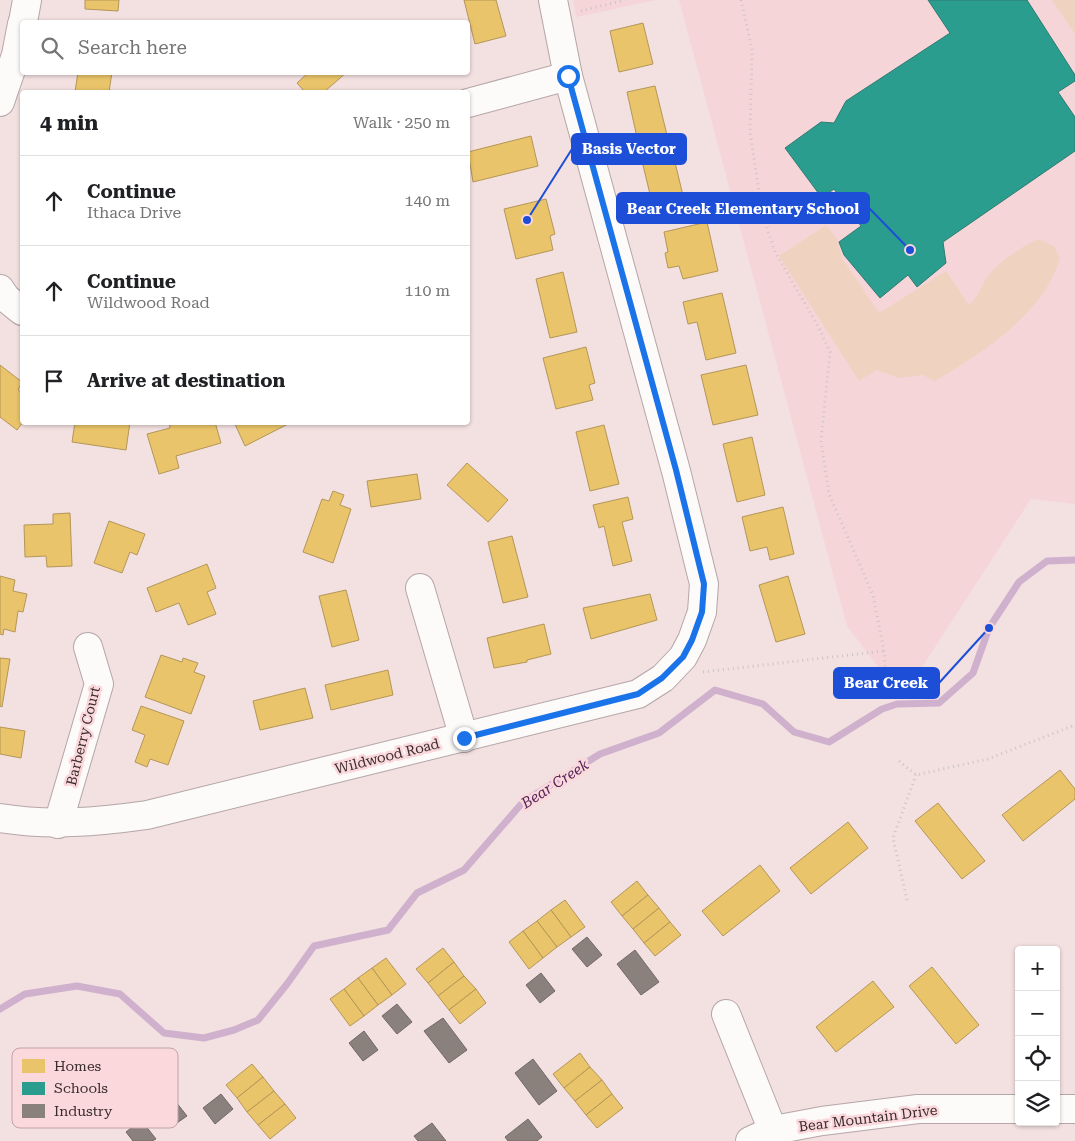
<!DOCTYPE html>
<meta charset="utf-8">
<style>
:root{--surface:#fff;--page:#f2f2f2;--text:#202124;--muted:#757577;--line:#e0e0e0}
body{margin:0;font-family:"Roboto Serif",serif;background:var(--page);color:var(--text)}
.controls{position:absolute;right:15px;bottom:15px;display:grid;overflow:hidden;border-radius:5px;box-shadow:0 1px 4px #0004}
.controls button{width:45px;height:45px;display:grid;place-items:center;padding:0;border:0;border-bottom:1px solid var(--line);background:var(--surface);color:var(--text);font:25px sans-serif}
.stop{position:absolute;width:15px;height:15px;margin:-11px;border:4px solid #1a73e8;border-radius:50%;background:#fff}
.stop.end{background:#1a73e8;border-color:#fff;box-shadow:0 1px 5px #0008}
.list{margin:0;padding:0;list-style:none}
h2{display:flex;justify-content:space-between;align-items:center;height:65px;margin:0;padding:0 20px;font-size:21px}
h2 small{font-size:16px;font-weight:400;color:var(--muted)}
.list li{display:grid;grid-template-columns:32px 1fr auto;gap:15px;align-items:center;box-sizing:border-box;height:90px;padding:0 20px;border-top:1px solid var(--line)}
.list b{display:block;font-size:19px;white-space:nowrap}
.list p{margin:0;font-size:16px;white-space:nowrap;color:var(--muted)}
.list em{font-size:16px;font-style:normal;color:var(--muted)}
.icon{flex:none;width:28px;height:28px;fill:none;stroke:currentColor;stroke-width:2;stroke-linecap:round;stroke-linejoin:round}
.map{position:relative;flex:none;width:1075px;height:1141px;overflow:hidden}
.search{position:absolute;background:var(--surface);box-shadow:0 1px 4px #0004;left:20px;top:20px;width:450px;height:55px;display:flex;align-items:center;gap:12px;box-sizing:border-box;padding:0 18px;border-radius:5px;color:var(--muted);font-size:19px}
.panel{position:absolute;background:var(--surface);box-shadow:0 1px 4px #0004;left:20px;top:90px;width:450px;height:335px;border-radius:5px}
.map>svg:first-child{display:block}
.built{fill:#f6d5d8}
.green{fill:#f0d2c0}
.homes{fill:#e9c46a;stroke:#b49658}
.schools{fill:#2a9d8f;stroke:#2e7b72}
.industry{fill:#8a817c;stroke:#726864}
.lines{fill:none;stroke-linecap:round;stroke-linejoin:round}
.stream{stroke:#cfb0cd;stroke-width:7}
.minor-casing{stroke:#b5a6a7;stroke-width:30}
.path{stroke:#cbc5c5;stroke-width:3;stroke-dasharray:1 4;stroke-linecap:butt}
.minor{stroke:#fdfafa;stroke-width:28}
.route{stroke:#1a73e8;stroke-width:6}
.labels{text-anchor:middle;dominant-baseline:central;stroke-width:5;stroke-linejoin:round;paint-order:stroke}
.street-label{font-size:14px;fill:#392c2d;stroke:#fbd8db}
.water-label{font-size:15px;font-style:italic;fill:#54275a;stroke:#fbd8db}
.key{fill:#fbd8db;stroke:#c1a4a7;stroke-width:1}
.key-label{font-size:14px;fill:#392c2d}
.leader{fill:none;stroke:#1d4ed8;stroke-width:2}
.callout-dot{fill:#1d4ed8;stroke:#fbd8db;stroke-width:2}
.callout{fill:#1d4ed8;stroke:#1d4ed8;stroke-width:2}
.callout-label{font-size:15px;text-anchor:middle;font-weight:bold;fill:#fff}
</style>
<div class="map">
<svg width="1075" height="1141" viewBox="0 0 1075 1141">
<rect width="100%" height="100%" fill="#f3e0e1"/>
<g class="built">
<path d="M573 0H656L576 17Z"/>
<path d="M679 0H1075V504L1031 499 902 698 847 626Z"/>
</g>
<g class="green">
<path d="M1052 0H1075V34Z"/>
<path d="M826 225 838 240 842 258 879 313 946 271 969 305C979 297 980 286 988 276 996 264 1024 245 1038 239L1054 246 1060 258C1043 315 983 352 935 381L923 375 899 378 877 370 859 381 779 256Z"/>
</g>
<g class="homes">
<path d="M85 0H119L118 11 85 9Z"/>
<path d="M464 0H496L506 36 475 44Z"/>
<path d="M643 23 653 64 619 72 610 31Z"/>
<path d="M78 72H112L109 92H75Z"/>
<path d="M309 72H347L324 92H305L297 83Z"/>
<path d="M655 86 667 135 638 142 627 92Z"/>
<path d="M531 136 538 166 473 182 468 152Z"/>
<path d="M673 154 686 208 655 215 642 161Z"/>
<path d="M546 199 555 234 550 236 553 250 516 259 504 209Z"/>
<path d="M707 222 718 271 683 279 679 266 668 268 665 253 668 252 664 232Z"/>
<path d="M563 272 577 332 550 338 536 279Z"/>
<path d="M722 293 736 353 706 360 697 322 688 324 683 302Z"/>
<path d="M586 347 595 383 589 385 593 400 556 409 543 358Z"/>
<path d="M0 365 22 382 18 390 22 393 23 422 17 430 0 417Z"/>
<path d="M746 365 758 415 713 425 701 375Z"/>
<path d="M75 422H130L126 450 72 442Z"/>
<path d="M169 422H215L221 443 176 456 179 468 159 474 147 434 170 428Z"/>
<path d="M234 422H292L245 446Z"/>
<path d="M604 425 619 484 590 491 576 432Z"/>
<path d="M752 437 765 495 737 502 723 444Z"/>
<path d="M467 463 508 500 488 522 447 485Z"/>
<path d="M417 474 421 499 371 507 367 481Z"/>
<path d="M333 491 344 495 340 505 351 509 333 563 303 552 322 499 329 501Z"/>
<path d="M628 497 633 519 622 522 632 561 613 566 604 526 599 528 593 505Z"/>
<path d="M783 507 794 554 770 560 767 547 750 551 742 517Z"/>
<path d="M70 513 72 566 47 567 46 556 25 557 24 525 53 524V514Z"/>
<path d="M109 521 145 534 137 555 130 552 122 573 94 563Z"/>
<path d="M512 536 528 597 503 603 488 542Z"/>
<path d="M207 564 216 588 207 592 216 614 188 625 179 603 156 612 147 588Z"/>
<path d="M0 576 15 580 13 591 27 594 23 612 18 611 15 632 4 629 3 635 0 634Z"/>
<path d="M788 576 805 634 776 642 759 585Z"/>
<path d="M346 590 359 640 332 647 319 596Z"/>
<path d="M650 594 657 620 591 639 583 608Z"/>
<path d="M544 624 551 654 527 660V662L494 668 487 638Z"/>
<path d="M161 655 182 662 183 658 198 663 194 672 205 676 191 714 145 697Z"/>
<path d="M0 658 10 659 2 707 0 706Z"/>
<path d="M388 670 393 695 331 710 325 685Z"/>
<path d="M305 688 313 718 260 730 253 701Z"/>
<path d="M141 706 184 721 168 765 150 759 147 767 135 762 145 735 132 730Z"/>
<path d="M0 727 25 731 21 758 0 754Z"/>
<path d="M1060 770 1075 789V799L1023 841 1002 815Z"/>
<path d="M938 803 985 861 962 879 915 821Z"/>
<path d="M848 822 868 848 811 894 790 868Z"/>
<path d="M760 865 780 891 723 936 702 911Z"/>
<path d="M637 881 648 895 622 916 611 902Z"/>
<path d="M648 895 659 908 633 929 622 916Z"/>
<path d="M565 900 585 927 571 937 551 910Z"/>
<path d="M659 908 670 922 644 943 633 929Z"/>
<path d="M551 910 571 937 557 947 537 921Z"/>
<path d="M537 921 557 947 543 958 523 931Z"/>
<path d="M670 922 681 935 655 956 644 943Z"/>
<path d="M523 931 543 958 529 969 509 942Z"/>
<path d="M443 948 454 962 428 983 416 969Z"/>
<path d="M386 958 406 984 392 995 372 968Z"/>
<path d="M454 962 464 976 438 996 428 983Z"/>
<path d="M932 967 979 1025 956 1044 909 986Z"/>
<path d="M372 968 392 995 378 1005 358 978Z"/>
<path d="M464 976 476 989 449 1010 438 996Z"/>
<path d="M358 978 378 1005 364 1016 344 989Z"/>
<path d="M873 981 894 1007 836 1052 816 1027Z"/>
<path d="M344 989 364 1016 350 1026 330 999Z"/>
<path d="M476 989 486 1003 460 1024 449 1010Z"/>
<path d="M580 1053 590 1067 564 1088 553 1074Z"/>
<path d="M252 1064 263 1077 237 1098 226 1085Z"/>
<path d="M590 1067 602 1080 575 1101 564 1088Z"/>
<path d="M263 1077 274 1091 247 1112 237 1098Z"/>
<path d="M602 1080 612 1094 586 1115 575 1101Z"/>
<path d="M274 1091 285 1104 258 1125 247 1112Z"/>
<path d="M612 1094 623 1108 597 1128 586 1115Z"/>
<path d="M285 1104 296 1118 270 1139 258 1125Z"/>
</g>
<path class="schools" d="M928 0H1027L1075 75V81L1058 92 1075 117V151L943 242 946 263 917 287 908 275 880 298 844 255 839 242 861 226 834 189 822 198 785 148 821 122 834 123 846 101 950 33Z"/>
<g class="industry">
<path d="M587 937 602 955 587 967 572 949Z"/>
<path d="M635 950 659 982 641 995 617 964Z"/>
<path d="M541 973 555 991 540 1003 526 985Z"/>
<path d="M397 1004 412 1022 397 1034 382 1016Z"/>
<path d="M443 1018 467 1050 449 1063 424 1031Z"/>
<path d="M364 1031 378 1050 363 1061 349 1043Z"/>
<path d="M533 1059 557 1091 539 1105 515 1073Z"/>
<path d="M221 1094 233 1109 215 1124 203 1108Z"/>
<path d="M172 1097 187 1116 171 1127 157 1109Z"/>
<path d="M528 1119 542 1137 537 1141H508L505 1137Z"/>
<path d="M141 1120 156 1139 152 1141H133L126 1132Z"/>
<path d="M432 1123 446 1141H418L414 1136Z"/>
</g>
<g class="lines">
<path class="stream" d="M0 1009 25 994 77 986 120 994 164 1033 204 1038 234 1030 258 1020 287 984 314 946 388 930 417 893 464 870 523 802 600 754 659 733 715 690 763 704 794 732 829 742 882 709 897 704 939 703 973 673 989 628 1019 582 1047 561 1075 560"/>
<defs>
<g id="minor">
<path d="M23 22 27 0"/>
<path d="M0 102 16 55 22 24"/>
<path d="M468 103 568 76"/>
<path d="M0 289 6 298 22 311"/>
<path d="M420 588 464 738"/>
<path d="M0 818C50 826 97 822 147 815L638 694 663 678 683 657 692 640 702 612 704 584 676 471 568 76 553 0"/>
<path d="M58 824 99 684 88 647"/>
<path d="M726 1014 777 1141"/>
<path d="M1056 1109H1075"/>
<path d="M750 1141 774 1130 822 1121 918 1109H1019"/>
</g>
</defs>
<use href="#minor" class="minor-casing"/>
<g class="path">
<path d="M741 0 752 50 750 132 762 212 775 252 818 326 830 352 821 441 829 494 873 595 884 651 887 699"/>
<path d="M581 11 625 0"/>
<path d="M703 672 884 651"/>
<path d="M899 761 916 775 988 759 1075 725"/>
<path d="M907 900 893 838 916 775"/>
</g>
<use href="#minor" class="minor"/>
</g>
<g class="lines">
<path class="route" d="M464 738 638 694 662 678 683 657 692 640 702 612 704 584 676 470 568 76"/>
</g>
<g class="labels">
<g class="street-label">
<text transform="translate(83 736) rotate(-76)">Barberry Court</text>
<text transform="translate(387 756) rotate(-14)">Wildwood Road</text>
<text transform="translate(868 1118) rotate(-7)">Bear Mountain Drive</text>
</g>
<g class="water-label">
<text transform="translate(555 784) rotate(-33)">Bear Creek</text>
</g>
</g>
<rect x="12" y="1048" width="166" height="80" rx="8" class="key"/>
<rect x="22" y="1059" width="23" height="14" fill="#e9c46a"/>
<rect x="22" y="1082" width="23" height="13" fill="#2a9d8f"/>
<rect x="22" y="1104" width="23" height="14" fill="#8a817c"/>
<g class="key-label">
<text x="54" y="1071">Homes</text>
<text x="54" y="1093">Schools</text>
<text x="54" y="1116">Industry</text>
</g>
<path class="leader" d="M527 220L572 149M910 250L869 208M989 628L939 683"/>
<g class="callout-dot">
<circle cx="527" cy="220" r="5"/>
<circle cx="910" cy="250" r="5"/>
<circle cx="989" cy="628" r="5"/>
</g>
<g class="callout">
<rect x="572" y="134" width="114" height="30" rx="5"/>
<rect x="617" y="193" width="252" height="30" rx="5"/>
<rect x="834" y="668" width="105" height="30" rx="5"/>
</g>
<g class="callout-label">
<text x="629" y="154">Basis Vector</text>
<text x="743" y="214">Bear Creek Elementary School</text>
<text x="886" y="688">Bear Creek</text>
</g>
</svg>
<div class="controls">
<button>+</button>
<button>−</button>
<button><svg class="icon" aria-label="locate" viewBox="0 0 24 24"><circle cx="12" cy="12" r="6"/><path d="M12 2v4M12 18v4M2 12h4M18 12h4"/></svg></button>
<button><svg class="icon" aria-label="layers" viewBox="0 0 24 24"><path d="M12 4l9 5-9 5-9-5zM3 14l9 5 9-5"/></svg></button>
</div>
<div class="stop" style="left:568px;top:76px"></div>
<div class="stop end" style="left:464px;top:738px"></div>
<div class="search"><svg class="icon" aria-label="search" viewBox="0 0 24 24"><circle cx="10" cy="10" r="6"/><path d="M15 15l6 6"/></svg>Search here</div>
<section class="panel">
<h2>4 min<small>Walk · 250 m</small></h2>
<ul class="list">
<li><svg class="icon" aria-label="ahead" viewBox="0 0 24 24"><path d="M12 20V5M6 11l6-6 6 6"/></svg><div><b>Continue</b><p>Ithaca Drive</p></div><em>140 m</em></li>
<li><svg class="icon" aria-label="ahead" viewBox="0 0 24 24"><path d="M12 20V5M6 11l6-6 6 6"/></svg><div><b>Continue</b><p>Wildwood Road</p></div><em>110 m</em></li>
<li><svg class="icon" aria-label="arrive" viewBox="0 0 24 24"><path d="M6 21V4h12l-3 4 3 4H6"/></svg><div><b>Arrive at destination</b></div></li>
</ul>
</section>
</div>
